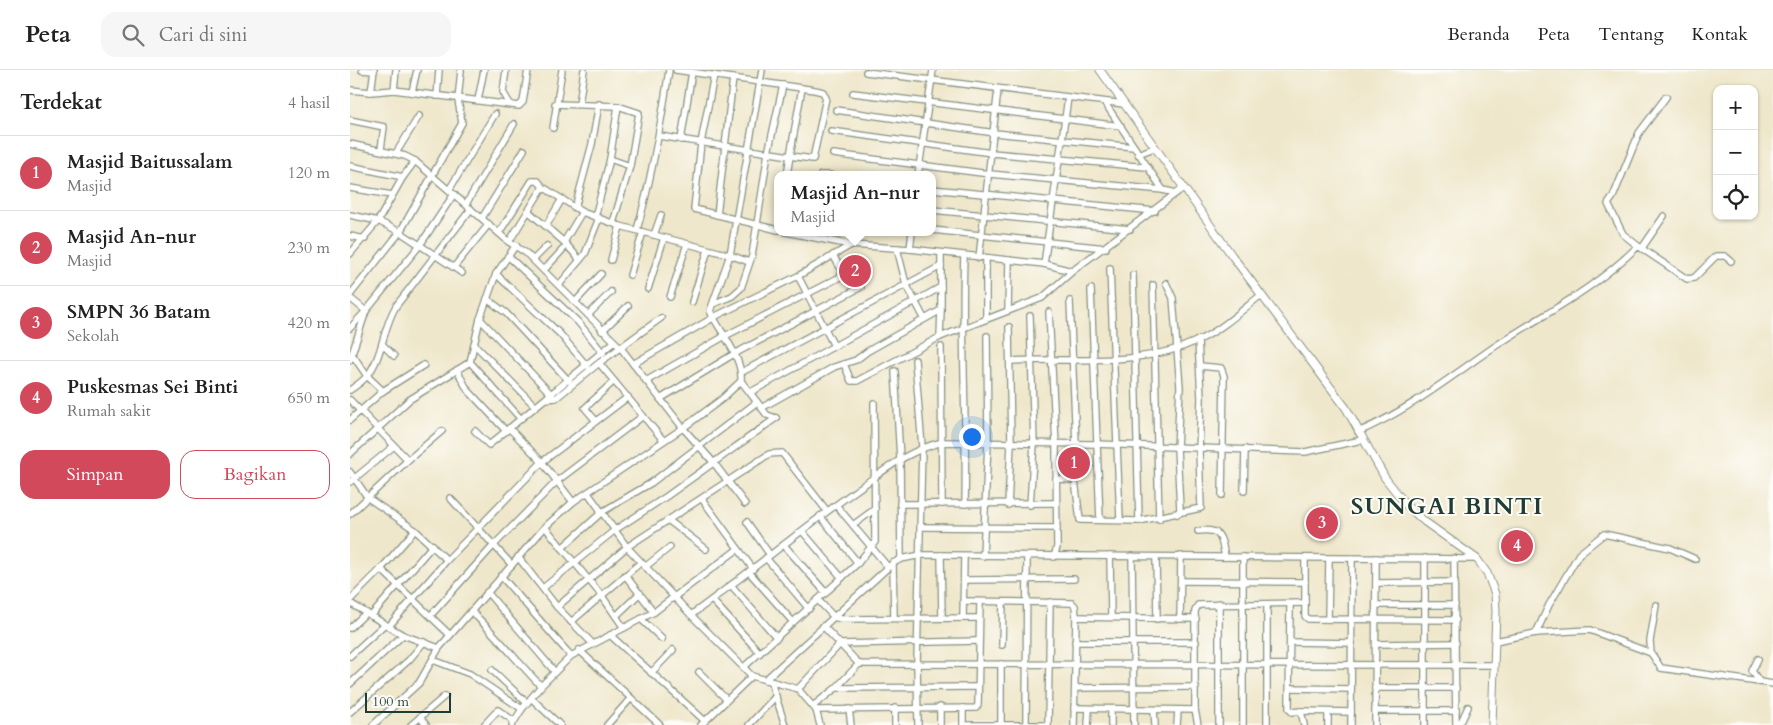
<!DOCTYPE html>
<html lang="id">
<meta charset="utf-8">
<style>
:root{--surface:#fff;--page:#f6f6f6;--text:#222;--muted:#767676;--line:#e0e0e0;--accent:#d1495b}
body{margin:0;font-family:Cardo,serif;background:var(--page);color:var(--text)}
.controls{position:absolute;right:15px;top:15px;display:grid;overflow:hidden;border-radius:10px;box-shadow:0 1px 4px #0004}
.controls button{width:45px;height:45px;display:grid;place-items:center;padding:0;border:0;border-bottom:1px solid var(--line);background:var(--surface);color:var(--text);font:25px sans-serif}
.scale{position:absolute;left:15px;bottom:12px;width:86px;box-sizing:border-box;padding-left:5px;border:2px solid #1f3d34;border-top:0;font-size:14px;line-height:18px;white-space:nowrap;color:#1f3d34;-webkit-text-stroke:4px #fdfcf7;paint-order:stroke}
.you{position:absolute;left:621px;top:366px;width:18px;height:18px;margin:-12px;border:4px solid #fff;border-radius:50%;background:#1a73e8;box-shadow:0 0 0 8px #1a73e833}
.badge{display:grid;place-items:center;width:32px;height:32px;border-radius:50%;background:var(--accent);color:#fff;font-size:16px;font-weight:700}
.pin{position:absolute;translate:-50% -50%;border:2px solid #fff;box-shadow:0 1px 5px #0006}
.popup{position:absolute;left:424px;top:101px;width:162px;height:65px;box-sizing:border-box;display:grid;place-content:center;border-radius:10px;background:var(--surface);filter:drop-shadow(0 1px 4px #0005);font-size:16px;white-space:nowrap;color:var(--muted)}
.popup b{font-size:19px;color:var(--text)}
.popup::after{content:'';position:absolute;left:50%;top:100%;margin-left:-10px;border:10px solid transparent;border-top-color:var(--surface)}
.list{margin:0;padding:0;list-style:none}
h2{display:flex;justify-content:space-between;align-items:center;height:65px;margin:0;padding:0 20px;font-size:21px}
h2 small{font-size:16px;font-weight:400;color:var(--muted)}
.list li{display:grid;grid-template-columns:32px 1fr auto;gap:15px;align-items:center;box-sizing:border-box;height:75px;padding:0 20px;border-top:1px solid var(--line)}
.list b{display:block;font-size:19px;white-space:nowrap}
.list p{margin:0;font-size:16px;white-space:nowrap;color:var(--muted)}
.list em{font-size:16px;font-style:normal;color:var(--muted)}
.actions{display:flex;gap:10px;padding:15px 20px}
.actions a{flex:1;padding:11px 0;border:1px solid var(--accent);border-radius:15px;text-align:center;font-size:18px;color:var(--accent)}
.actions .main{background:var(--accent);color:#fff}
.icon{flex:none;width:28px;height:28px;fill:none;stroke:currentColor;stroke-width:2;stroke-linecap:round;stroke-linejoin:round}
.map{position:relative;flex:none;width:1423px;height:655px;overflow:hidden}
header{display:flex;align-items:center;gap:30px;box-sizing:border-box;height:70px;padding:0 25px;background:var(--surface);border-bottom:1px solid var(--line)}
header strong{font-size:24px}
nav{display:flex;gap:28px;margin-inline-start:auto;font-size:18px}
.search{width:350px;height:45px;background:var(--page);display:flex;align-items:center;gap:12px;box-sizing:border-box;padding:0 18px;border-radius:15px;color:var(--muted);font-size:19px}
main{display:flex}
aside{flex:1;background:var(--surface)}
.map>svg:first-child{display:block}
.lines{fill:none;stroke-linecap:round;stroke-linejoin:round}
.minor-casing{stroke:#879280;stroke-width:8}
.tertiary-casing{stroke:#879280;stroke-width:9}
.minor{stroke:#fff;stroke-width:5.5}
.tertiary{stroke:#fff;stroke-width:7}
.labels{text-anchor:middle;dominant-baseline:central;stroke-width:4;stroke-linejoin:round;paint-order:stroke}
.district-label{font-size:24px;font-weight:bold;letter-spacing:1px;fill:#1f3d34;stroke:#fdfcf7}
</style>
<header>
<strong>Peta</strong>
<div class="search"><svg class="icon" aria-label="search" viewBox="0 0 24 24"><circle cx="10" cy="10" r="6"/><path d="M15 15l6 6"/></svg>Cari di sini</div>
<nav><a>Beranda</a><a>Peta</a><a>Tentang</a><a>Kontak</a></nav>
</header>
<main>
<aside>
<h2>Terdekat<small>4 hasil</small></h2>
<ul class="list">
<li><span class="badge">1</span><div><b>Masjid Baitussalam</b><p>Masjid</p></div><em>120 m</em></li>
<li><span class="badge">2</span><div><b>Masjid An-nur</b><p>Masjid</p></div><em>230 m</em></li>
<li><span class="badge">3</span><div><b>SMPN 36 Batam</b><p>Sekolah</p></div><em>420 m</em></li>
<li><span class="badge">4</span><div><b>Puskesmas Sei Binti</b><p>Rumah sakit</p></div><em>650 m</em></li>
</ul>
<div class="actions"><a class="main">Simpan</a><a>Bagikan</a></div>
</aside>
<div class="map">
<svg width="1423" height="655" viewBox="0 0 1423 655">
<rect width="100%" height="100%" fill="#fdfcf7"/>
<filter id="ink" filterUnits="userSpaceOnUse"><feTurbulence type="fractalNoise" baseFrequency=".02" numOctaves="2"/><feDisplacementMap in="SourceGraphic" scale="10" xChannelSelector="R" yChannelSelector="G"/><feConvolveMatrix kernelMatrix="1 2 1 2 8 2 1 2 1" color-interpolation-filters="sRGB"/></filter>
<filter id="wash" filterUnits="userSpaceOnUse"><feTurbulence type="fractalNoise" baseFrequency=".0096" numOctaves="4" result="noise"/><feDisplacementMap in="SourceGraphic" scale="20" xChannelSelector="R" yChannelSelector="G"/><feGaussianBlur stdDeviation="1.12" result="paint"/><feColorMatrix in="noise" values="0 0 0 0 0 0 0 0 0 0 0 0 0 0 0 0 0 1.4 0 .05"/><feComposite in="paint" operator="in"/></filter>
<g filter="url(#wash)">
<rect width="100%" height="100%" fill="#efe7cb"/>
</g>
<g filter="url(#ink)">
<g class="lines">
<defs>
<g id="minor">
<path d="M12 0 24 1"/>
<path d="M156 0 153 22 160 34"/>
<path d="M326 0 410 12 412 0"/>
<path d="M516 2 774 34"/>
<path d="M364 5 351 73 344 139 428 160"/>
<path d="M0 20 21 22 44 20 46 0"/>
<path d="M44 20 169 36 173 32 178 0"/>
<path d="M21 22 24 0"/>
<path d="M62 22 67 0"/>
<path d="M503 23 771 56"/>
<path d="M87 26 89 0"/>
<path d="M128 30 134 0"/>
<path d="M755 33 813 120"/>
<path d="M205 34 268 36 289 43 280 96 263 153"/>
<path d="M229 34 234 0"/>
<path d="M486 40 645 63 784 77"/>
<path d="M0 50 34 57 31 79"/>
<path d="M203 58 212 0"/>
<path d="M481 61 642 83 797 97"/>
<path d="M309 66 440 86 452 18"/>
<path d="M331 70 342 2"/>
<path d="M0 74 55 86 65 91 159 172 176 183 270 277 333 358 364 393 395 434"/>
<path d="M46 83 69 46"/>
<path d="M483 84 640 104 813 120 826 123"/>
<path d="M788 84 804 78"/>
<path d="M260 89 280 96"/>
<path d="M0 96 53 107"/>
<path d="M471 105H480"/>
<path d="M568 105 583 0"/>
<path d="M0 118 42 125"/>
<path d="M582 119 805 141"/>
<path d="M99 120 145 44"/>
<path d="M116 134 164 54"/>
<path d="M225 138 242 74 249 34"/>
<path d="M582 140 780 159"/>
<path d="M178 141 214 172 232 142"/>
<path d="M0 145 28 151 50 162 112 203"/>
<path d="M367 145 383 8"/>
<path d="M245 147 260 89 268 36"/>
<path d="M132 148 174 80"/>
<path d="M196 156 212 129"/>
<path d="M287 160C302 107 311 54 319 0"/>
<path d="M582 160 756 178"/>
<path d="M436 162 501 175 560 179 694 194 722 201"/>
<path d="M149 163 182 111H188L193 117"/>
<path d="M304 165 311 145"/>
<path d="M0 166 15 169"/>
<path d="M215 173 230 190"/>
<path d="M166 175 146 204 130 249 120 292 170 348"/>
<path d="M1288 176 1273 164 1258 134 1263 127 1289 63 1316 27"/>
<path d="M547 178 556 214 574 248"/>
<path d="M1292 178 1314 146"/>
<path d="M560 179 562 162"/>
<path d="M0 184 28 151 53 107 65 91"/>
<path d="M158 186 228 252 253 283"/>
<path d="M614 186C611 269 617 352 615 434"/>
<path d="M629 188 648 19"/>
<path d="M183 190 197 176"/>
<path d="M261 190 270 156"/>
<path d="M399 192 380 185 410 12 465 20 473 22 476 28 463 89 440 86 437 105"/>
<path d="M694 194 718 28"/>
<path d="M104 197 139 154"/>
<path d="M760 198 770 450"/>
<path d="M194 200 217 175"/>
<path d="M146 204 210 264 237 296"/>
<path d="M280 205 293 162"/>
<path d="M783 205 789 451"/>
<path d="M448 206 484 276"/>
<path d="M816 213 823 228 830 317 827 378 830 440 827 444"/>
<path d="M209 215 235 184 249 148"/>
<path d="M803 215 809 449"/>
<path d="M298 219 314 168"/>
<path d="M741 219 750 450"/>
<path d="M0 225 50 162 112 53 108 30 111 0"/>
<path d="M320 227 337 174"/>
<path d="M0 228 16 241 0 258"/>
<path d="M137 229 156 243 219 311"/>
<path d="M720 231 726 374"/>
<path d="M225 232 251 204"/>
<path d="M342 232 358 180"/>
<path d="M363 234 382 226 391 218 402 186 418 83 433 15"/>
<path d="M658 241 659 190"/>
<path d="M699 242 706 375 707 477 704 487"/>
<path d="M238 245 261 222"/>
<path d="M680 246 684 374 680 435"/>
<path d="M130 249 202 325"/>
<path d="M636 249V189"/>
<path d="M252 261 278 236"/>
<path d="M590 267 591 240"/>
<path d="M32 274 44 286"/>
<path d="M124 274 185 336"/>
<path d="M591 277 592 434"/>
<path d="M2 284 17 306 33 321"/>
<path d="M0 290 16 241 70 175 104 124"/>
<path d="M565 290 572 377 567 593 568 655"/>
<path d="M660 291C722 287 790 298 849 270 872 259 891 241 911 225"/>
<path d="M249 293 313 370"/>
<path d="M283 294 368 245 448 206 501 175"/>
<path d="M494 294 501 311H507L590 267 692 228 725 199 833 118"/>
<path d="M850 296 871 298 874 306 872 425"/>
<path d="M107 300 117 319 156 361"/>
<path d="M545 301 550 389 551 489"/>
<path d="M392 302 591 196"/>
<path d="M296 311 375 266 490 207 492 201 483 185"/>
<path d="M391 311 417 345 426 348"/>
<path d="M0 320C6 316 13 311 18 305 33 285 33 257 46 236L121 139"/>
<path d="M401 322 591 217"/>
<path d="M196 329 206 328 249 293 311 248"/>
<path d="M310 329 384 284 511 217"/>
<path d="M0 330 58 390 92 361"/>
<path d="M413 337 484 297 506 290 518 281 591 240V183"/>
<path d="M0 350 33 321 74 295"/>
<path d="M246 351 235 338 264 311"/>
<path d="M159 358 192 392 223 432"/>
<path d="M125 361 139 375 264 272"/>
<path d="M1008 362C1058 341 1100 307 1144 277 1195 243 1244 220 1288 176L1337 209 1344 208 1366 186H1375L1381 191"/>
<path d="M0 384 59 330 120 292"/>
<path d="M0 402 18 428 65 460 97 490 39 556"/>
<path d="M706 409 725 410 730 450 789 451 851 438 849 380 851 328 848 270"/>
<path d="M0 412 44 376"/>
<path d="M894 421 895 379"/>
<path d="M238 423 277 477 341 545 402 606 448 619 466 640 470 655"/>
<path d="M100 428 162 495"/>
<path d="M352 429 403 499"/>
<path d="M550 434 706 433"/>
<path d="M486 435 538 497"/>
<path d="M658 435 661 374 659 257"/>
<path d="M0 444 58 390"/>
<path d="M470 446 508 493"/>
<path d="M318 450 356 479"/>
<path d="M397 452 420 485"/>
<path d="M503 455 525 439"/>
<path d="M195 457 252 526 274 558"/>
<path d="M572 457 707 458"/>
<path d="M452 461 492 508"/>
<path d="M848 461C871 458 871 466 875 487"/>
<path d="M434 475 476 523"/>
<path d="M212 478 252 442 301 413 407 332"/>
<path d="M591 485 592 548"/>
<path d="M633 486 638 373 637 266"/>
<path d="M760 486 761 547"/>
<path d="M782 486 784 655"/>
<path d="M168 487 207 537 242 573"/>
<path d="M806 487 807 549"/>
<path d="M893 487V655"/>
<path d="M416 488 459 539"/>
<path d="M1075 488V655"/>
<path d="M1104 488 1106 655"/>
<path d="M955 489V546L958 549 1106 550"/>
<path d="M97 490 192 392 278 327"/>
<path d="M543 493 544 548"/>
<path d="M295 497 320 477"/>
<path d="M31 499 100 565"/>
<path d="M399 502 443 552"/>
<path d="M275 505 304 542"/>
<path d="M151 506 221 586"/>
<path d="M614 510 724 509"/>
<path d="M831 511 955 512"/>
<path d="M1026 513 1105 512"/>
<path d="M381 515 427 568"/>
<path d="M193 518 265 460 317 426 426 348"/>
<path d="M137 522 205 602"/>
<path d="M0 530 31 499 65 460"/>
<path d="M362 530 410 583"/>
<path d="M468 530 484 547 491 549 629 548"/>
<path d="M614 531 722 533 725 536 726 547"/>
<path d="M0 533 53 565 89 578"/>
<path d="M940 534 939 638 942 642 951 641 954 655"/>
<path d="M1026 535H1105"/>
<path d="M207 537 277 477 419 384 432 383 477 441"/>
<path d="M121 541C146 565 167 591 191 616"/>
<path d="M81 545 144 475 207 411 293 346"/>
<path d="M341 545C395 506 447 463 501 424 531 403 557 380 593 372L746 374 955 382 1012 370"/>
<path d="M21 546 83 475"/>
<path d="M266 546 290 523"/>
<path d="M613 548 614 486"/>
<path d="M291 549 312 569"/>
<path d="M830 549 831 486"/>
<path d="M978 549 979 489"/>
<path d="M221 552 290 493"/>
<path d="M473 556 509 594 1143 595"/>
<path d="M0 558 16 543"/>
<path d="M1186 563 1199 535 1229 484 1254 464 1320 478 1345 489"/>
<path d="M260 565 355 651"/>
<path d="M1145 571 1186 563 1240 560 1301 583 1311 598 1423 614"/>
<path d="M725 572H846"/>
<path d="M940 572 1002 573"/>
<path d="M1026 574 1106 573"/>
<path d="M652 575 653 532"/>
<path d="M229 580 310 655"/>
<path d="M1301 583 1300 571 1306 535"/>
<path d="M0 586 35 554"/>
<path d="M1408 589 1402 601 1409 611"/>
<path d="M83 590 120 604 172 639"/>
<path d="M394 597 508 493 525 472 524 333"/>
<path d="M142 600 177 633"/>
<path d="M349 602 377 630"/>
<path d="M301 603 323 580"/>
<path d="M415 610 543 493 551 489 571 485H591L1127 489"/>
<path d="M421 612 435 655"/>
<path d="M0 614 53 565"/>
<path d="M486 618 628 617"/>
<path d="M725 618 846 617"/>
<path d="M940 618 1001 619"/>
<path d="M1025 618H1106"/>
<path d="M448 619 490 574 628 571"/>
<path d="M181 628 210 655"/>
<path d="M463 636 486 618 509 594"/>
<path d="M590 637V655"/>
<path d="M545 638V655"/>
<path d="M724 638 845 640"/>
<path d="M499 639 501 655"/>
<path d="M761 639V655"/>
<path d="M466 640 626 638 628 635 630 532"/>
<path d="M804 640 805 655"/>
<path d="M951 641 1001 642"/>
<path d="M1026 641H1106"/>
<path d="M0 642 59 590 74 572"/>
<path d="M978 642V655"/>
<path d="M70 647 76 655"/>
<path d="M651 654V594"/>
<path d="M23 655 69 613 89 578 195 457 223 432 333 358 372 329 391 311C393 287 370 262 360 241L380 185 270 156 232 142 193 117 159 172"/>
<path d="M61 655 95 626"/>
<path d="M134 655 148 640 164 651"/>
<path d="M162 655 172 639 191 616 221 586 304 542 388 479"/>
<path d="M257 655 281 628"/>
<path d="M351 655 402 606"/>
<path d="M399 655 426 626"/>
<path d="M613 655H693"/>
<path d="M613 655V638"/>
<path d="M676 655 677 486"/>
<path d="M698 655 700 532"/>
<path d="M724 655 726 547 846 549"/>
<path d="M738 655 739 639"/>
<path d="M827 655 828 640"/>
<path d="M848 655 845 640V541L848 535 955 533"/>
<path d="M869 655V533"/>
<path d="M917 655V534"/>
<path d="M1001 655 1002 489"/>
<path d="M1025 655 1026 488"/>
<path d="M1107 655 1112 650 1118 637"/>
</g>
<path id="tertiary" d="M750 0 883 187 996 338 1035 408 1058 437 1075 452 1127 489 1137 503 1145 524 1146 541 1142 655"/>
</defs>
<use href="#minor" class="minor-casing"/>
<use href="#tertiary" class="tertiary-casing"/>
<use href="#minor" class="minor"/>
<use href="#tertiary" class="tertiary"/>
</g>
</g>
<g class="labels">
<g class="district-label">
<text x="1097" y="436">SUNGAI BINTI</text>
</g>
</g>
</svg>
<div class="controls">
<button>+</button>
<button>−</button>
<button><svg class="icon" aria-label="locate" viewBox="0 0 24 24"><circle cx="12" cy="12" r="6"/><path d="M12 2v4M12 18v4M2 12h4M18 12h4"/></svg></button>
</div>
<div class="scale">100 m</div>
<div class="you"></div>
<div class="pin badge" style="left:724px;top:393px">1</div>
<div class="pin badge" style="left:505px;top:201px">2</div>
<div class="popup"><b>Masjid An-nur</b>Masjid</div>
<div class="pin badge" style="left:972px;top:453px">3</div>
<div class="pin badge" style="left:1167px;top:476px">4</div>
</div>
</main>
